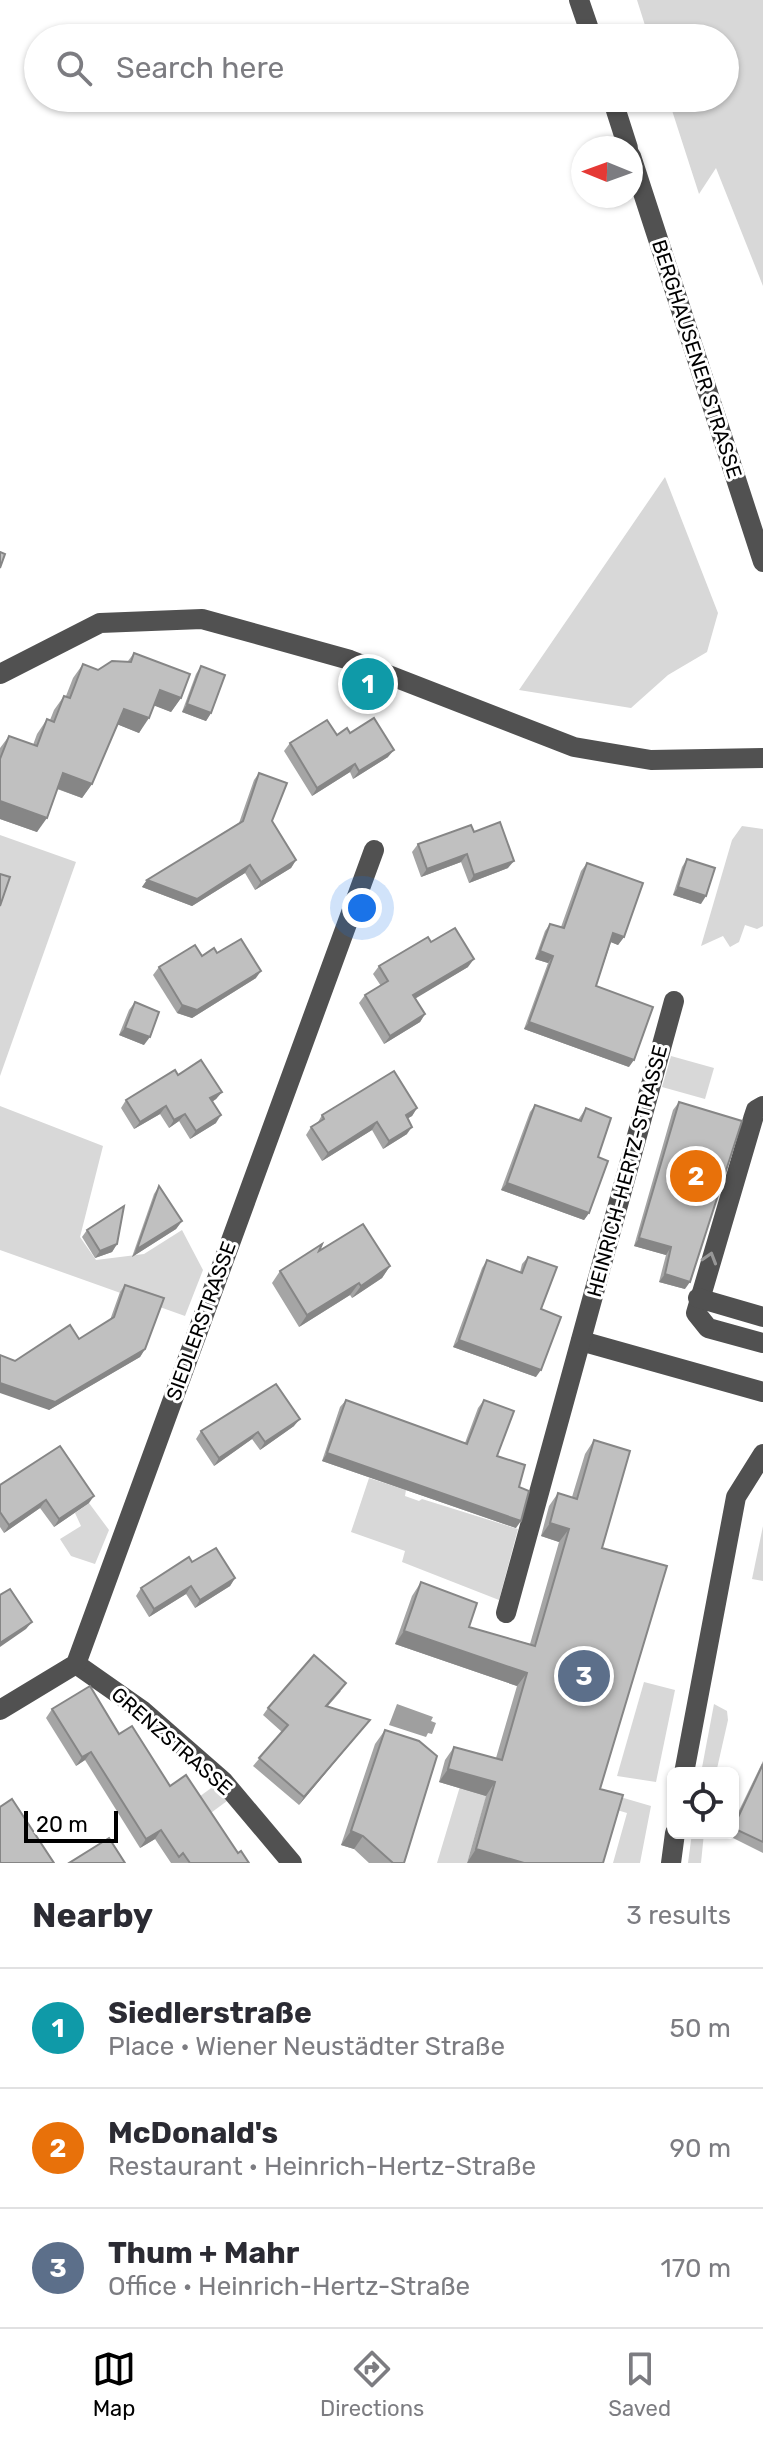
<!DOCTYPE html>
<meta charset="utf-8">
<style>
:root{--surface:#fff;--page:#f7f7f7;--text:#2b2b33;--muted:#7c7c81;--line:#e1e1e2;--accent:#000}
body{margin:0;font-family:Rubik,sans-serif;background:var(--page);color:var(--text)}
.controls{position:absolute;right:24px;bottom:24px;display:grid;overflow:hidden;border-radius:12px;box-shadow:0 2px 6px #0004}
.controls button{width:72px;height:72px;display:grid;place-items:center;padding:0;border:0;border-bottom:2px solid var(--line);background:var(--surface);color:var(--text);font:40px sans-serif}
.compass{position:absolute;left:571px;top:136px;width:72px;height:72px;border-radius:50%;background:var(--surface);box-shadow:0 2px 6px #0004;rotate:271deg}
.scale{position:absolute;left:24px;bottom:20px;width:94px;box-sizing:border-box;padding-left:8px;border:4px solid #000;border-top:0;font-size:22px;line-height:28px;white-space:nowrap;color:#000;-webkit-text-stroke:6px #fff;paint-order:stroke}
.you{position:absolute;left:362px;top:908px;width:28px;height:28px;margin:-20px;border:6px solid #fff;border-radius:50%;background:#1a73e8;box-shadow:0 0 0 12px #1a73e833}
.badge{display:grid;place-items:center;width:52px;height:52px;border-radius:50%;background:var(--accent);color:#fff;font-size:26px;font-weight:700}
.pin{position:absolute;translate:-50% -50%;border:4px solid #fff;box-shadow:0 2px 8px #0006}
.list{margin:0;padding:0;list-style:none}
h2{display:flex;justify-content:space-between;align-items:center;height:104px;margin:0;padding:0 32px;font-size:34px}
h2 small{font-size:26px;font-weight:400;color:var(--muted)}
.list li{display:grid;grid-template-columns:52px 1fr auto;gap:24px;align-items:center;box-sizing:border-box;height:120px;padding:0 32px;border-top:2px solid var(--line)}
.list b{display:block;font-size:30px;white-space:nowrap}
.list p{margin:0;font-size:26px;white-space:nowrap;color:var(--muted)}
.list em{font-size:26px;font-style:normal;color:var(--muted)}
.icon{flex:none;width:44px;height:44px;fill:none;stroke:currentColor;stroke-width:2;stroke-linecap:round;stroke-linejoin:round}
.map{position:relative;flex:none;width:763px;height:1863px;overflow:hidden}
.search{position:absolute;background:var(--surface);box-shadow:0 2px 6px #0004;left:24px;right:24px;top:24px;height:88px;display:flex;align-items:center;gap:20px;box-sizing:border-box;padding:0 28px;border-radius:44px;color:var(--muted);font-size:30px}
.sheet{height:464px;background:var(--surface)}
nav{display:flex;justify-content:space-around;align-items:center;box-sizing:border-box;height:112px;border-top:2px solid var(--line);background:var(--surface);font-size:22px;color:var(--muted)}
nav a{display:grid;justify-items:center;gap:4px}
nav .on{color:var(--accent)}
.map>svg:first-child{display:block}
.green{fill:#d8d8d8}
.water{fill:#9f9f9f}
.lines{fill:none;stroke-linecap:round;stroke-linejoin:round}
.minor{stroke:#515151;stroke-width:20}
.wall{fill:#a5a5a5}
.shaded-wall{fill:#868686}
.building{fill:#c0c0c0;stroke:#868686;stroke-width:2}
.oneway{stroke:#979797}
.labels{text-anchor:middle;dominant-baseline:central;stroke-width:6;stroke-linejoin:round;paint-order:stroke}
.street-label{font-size:20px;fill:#000;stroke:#fff}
</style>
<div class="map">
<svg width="763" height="1863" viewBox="0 0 763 1863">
<rect width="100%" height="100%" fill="#fff"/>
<g class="green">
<path d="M637 0H763V286L716 168 699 194 668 98H725V38H649Z"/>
<path d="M665 477 718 613 707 652 668 675 631 708 519 690Z"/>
<path d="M742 826 763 829V926L757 929 745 925 739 942 730 947 723 936 701 946 732 840Z"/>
<path d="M0 835 76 862 0 1076Z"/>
<path d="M671 1056 714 1068 705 1099 662 1087Z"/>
<path d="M0 1106 103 1146 80 1237 96 1260 144 1254 182 1230 203 1270 185 1316 0 1250Z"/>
<path d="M369 1478 406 1490 405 1496 419 1501 422 1499 518 1529 499 1600 402 1562 405 1551 351 1532Z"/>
<path d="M89 1503 109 1530 95 1564 71 1556 60 1539 81 1526 75 1513Z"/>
<path d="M763 1526V1581L752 1579Z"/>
<path d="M644 1682 675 1690 656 1782 617 1776Z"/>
<path d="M714 1704 727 1711 728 1720 716 1773H701Z"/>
<path d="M470 1753 651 1806 640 1863H613L627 1813 493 1773 467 1863H437Z"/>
<path d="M214 1786 227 1801 204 1818 192 1802Z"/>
<path d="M692 1833H704L701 1863H688Z"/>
</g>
<path class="water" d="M397 1704 433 1717 431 1721 436 1723 432 1734 428 1733 426 1737 389 1725Z"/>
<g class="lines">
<g class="minor">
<path d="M579 0 592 38"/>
<path d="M612 98 628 148"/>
<path d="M631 156 763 562"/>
<path d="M0 674 100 623 202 619 350 660 574 747 651 760 763 758"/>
<path d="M763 1106 756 1110 753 1119 696 1313 708 1328 763 1343"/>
<path d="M698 1298 763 1317"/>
<path d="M581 1341 763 1392"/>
<path d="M506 1613 674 1001"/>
<path d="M76 1664 143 1711 223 1781 292 1863"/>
<path d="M0 1710 76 1664 374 850"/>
<path d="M684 1773 736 1497 763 1454"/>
<path d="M671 1863 675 1833"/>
</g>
</g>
<g class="wall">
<path d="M134 653 181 698 171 712 154 705 139 733 117 724 92 784 82 798 57 789 37 832 0 819V748L9 736 33 745 37 734 47 719 50 720 54 710 64 696H66L73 678 83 664 98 670 128 661Z"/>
<path d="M201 666 211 713 206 721 182 712 196 674Z"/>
<path d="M350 733 388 757 353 779 350 772 312 796 284 751 290 743Z"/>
<path d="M259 773 272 821 296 860 291 868 255 890 245 873 192 906 142 887 147 880 239 823 254 780Z"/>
<path d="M474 832 508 868 469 883 461 862 421 877 412 852 418 844Z"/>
<path d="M687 859 701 904 673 895 682 867Z"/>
<path d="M587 863 624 937 618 945 611 942 596 986 629 1067 524 1029 548 963 535 959 545 931 550 924 561 927 581 871Z"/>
<path d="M431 942 468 967 415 998 425 1014 420 1022 384 1044 359 1003 365 995 381 986 373 974 379 966Z"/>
<path d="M217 953 256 978 192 1018 177 1013 153 975 159 967Z"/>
<path d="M135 1002 144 1045 119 1035 129 1010Z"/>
<path d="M178 1075 222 1092 216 1099 212 1102 216 1123 190 1139 179 1121 169 1128 160 1114 134 1129 121 1108 126 1100Z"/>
<path d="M679 1102 685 1289 659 1282 666 1255 634 1246 673 1110Z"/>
<path d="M535 1105 578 1120 586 1108 598 1157 589 1213 584 1220 501 1190 530 1112Z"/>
<path d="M417 1108 412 1116 408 1118 407 1134 383 1149 372 1130 322 1161 306 1135 311 1127 317 1124 322 1115Z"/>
<path d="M159 1186 182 1221 176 1229 132 1257 154 1194Z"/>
<path d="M87 1230 117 1244 112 1252 95 1258 82 1237Z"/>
<path d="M319 1251 390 1266 382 1278 352 1298 350 1295 299 1327 272 1283 280 1271Z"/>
<path d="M528 1257 541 1309 536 1377 453 1347 482 1268 487 1260 520 1272 522 1264Z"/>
<path d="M125 1285 145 1349 140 1357 49 1410 15 1361 79 1339 110 1320 120 1292Z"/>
<path d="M346 1400 465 1443 478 1408 484 1400 497 1456 519 1487 516 1528 322 1461 340 1407Z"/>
<path d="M294 1426 260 1450 252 1439 214 1466 196 1439 201 1431Z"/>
<path d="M594 1440 602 1548 600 1789 467 1863 486 1796 439 1782 445 1760 454 1747 496 1758 517 1686 395 1644 412 1596 421 1582 469 1627 530 1644 559 1542 541 1536 549 1506 558 1493 572 1497 585 1454Z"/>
<path d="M0 1485 89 1503 54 1527 40 1508 4 1533 0 1527Z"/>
<path d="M192 1562 235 1578 230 1586 195 1608 186 1594 149 1617 136 1596 141 1588Z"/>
<path d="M341 1691 328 1706 364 1727 299 1805 253 1766 282 1732 263 1715 268 1708Z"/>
<path d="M52 1709 119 1734 238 1853 249 1863H171L155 1839 140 1848 85 1760 76 1766 46 1718Z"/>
<path d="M385 1730 404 1863H369L354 1849 341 1845 375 1744Z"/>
<path d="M763 1761V1853L727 1835 728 1833H733V1823Z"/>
</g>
<g class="shaded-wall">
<path d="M160 690 181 698 171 712 150 704Z"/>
<path d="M187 704 211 713 206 721 182 712Z"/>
<path d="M124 709 149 718 139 733 114 723Z"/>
<path d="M394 750 388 757 353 779 359 771Z"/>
<path d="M355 764 350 772 312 796 317 788Z"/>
<path d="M63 773 92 784 82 798 53 787Z"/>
<path d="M0 801 47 818 37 832 0 819Z"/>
<path d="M467 854 461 862 421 877 427 869Z"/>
<path d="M296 860 291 868 255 890 261 882Z"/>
<path d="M514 861 508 868 469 883 474 875Z"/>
<path d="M250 865 245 873 192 906 142 887 147 880Z"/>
<path d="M678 887 706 896 701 904 673 895Z"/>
<path d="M613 933 624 937 618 945 608 941Z"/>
<path d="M540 951 553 956 548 963 535 959Z"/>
<path d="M474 959 468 967 408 1003 413 995Z"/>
<path d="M261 971 256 978 192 1018 177 1013 182 1005Z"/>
<path d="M425 1014 420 1022 384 1044 390 1036Z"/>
<path d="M529 1022 634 1060 629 1067 524 1029Z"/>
<path d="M125 1028 150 1037 144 1045 119 1035Z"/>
<path d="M222 1092 216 1099 205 1106 210 1098Z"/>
<path d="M166 1106 160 1114 134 1129 140 1122Z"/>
<path d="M417 1108 412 1116 400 1123 406 1115Z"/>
<path d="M185 1114 179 1121 169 1128 174 1120Z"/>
<path d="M221 1115 216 1123 190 1139 196 1131Z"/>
<path d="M377 1122 372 1130 322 1161 328 1153Z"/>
<path d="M412 1127 407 1134 383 1149 389 1141Z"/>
<path d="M507 1183 589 1213 584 1220 501 1190Z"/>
<path d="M182 1221 176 1229 132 1257 137 1249Z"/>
<path d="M639 1238 671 1247 666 1255 634 1246Z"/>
<path d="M117 1244 112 1252 95 1258 100 1251Z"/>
<path d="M390 1266 382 1278 352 1298 361 1286Z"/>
<path d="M665 1274 690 1282 685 1289 659 1282Z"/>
<path d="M359 1283 350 1295 299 1327 307 1315Z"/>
<path d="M459 1340 541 1370 536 1377 453 1347Z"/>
<path d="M145 1349 140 1357 49 1410 0 1393V1383Z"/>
<path d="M300 1419 294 1426 260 1450 265 1442Z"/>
<path d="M258 1432 252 1439 214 1466 219 1458Z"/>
<path d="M327 1453 521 1521 516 1528 322 1461Z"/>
<path d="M94 1496 89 1503 54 1527 59 1519Z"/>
<path d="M46 1500 40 1508 4 1533 9 1525Z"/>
<path d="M550 1523 569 1529 559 1542 541 1536Z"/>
<path d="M235 1578 230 1586 195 1608 200 1600Z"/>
<path d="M191 1586 186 1594 149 1617 154 1609Z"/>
<path d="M32 1622 26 1629 0 1647V1643Z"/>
<path d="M404 1631 527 1673 517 1686 395 1644Z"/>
<path d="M370 1720 364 1727 299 1805 304 1797Z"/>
<path d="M91 1752 85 1760 76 1766 82 1757Z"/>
<path d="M448 1769 495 1782 486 1796 439 1782Z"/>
<path d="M161 1830 155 1839 140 1848 146 1839Z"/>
<path d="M351 1831 363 1836 354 1849 341 1845Z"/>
<path d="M476 1849 524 1863H467Z"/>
</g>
<g class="building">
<path d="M0 552 5 554 0 568Z"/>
<path d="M134 653 190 674 181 698 160 690 149 718 124 709 92 784 63 773 47 818 0 801V759L9 736 37 746 47 719 54 722 64 696 70 698 83 664 98 670 112 661 131 662Z"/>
<path d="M201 666 225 675 211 713 187 704Z"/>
<path d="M374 718 394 750 359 771 355 764 317 788 290 743 327 720 337 735 347 728 350 733Z"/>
<path d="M259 773 287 783 272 821 296 860 261 882 250 865 197 899 147 880 243 821Z"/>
<path d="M500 822 514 861 474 875 467 854 427 869 418 844 471 825 474 832Z"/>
<path d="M687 859 715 868 706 896 678 887Z"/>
<path d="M587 863 643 883 624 937 613 933 596 986 653 1007 634 1060 529 1022 553 956 540 951 550 924 564 928Z"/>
<path d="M0 874 10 877 0 906Z"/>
<path d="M455 928 474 959 413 995 425 1014 390 1036 365 995 388 981 379 966 428 937 431 942Z"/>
<path d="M241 939 261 971 197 1010 182 1005 159 967 195 945 202 956 214 948 217 953Z"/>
<path d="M135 1002 159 1012 150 1037 125 1028Z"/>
<path d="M201 1060 222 1092 210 1098 221 1115 196 1131 185 1114 174 1120 166 1106 140 1122 126 1100 175 1070 178 1075Z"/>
<path d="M394 1071 417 1108 406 1115 412 1127 389 1141 377 1122 328 1153 311 1127 324 1119 322 1115Z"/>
<path d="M679 1102 742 1121 690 1282 665 1274 671 1247 639 1238Z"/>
<path d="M535 1105 581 1121 586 1108 611 1118 598 1157 608 1161 589 1213 507 1183Z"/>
<path d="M159 1186 182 1221 137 1249Z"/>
<path d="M124 1206 117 1244 100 1251 87 1230Z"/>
<path d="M363 1224 390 1266 361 1286 359 1283 307 1315 280 1271 322 1244 319 1251Z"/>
<path d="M528 1257 557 1267 541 1309 561 1317 541 1370 459 1340 487 1260 522 1273Z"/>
<path d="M125 1285 164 1298 145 1349 55 1402 0 1383V1355L15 1361 70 1325 79 1339 114 1317Z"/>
<path d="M276 1384 300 1419 265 1442 258 1432 219 1458 201 1431Z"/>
<path d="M346 1400 467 1444 484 1400 514 1411 497 1456 525 1465 519 1487 529 1491 521 1521 327 1453Z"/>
<path d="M594 1440 630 1451 602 1548 667 1566 600 1789 623 1795 603 1863H524L476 1849 495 1782 448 1769 454 1747 502 1760 527 1673 404 1631 421 1582 477 1603 469 1627 535 1646 569 1529 550 1523 558 1493 577 1499Z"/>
<path d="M60 1446 94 1496 59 1519 46 1500 9 1525 0 1512V1485Z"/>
<path d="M216 1548 235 1578 200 1600 191 1586 154 1609 141 1588 189 1557 192 1562Z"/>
<path d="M10 1589 32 1622 0 1643V1595Z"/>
<path d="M314 1655 346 1683 326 1706 370 1720 304 1797 259 1758 288 1725 268 1708Z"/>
<path d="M90 1686 119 1734 132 1726 170 1786 186 1775 238 1853 241 1851 249 1863H190L183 1853 179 1857 161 1830 146 1839 91 1752 82 1757 52 1709Z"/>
<path d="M385 1730 419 1741 437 1756 404 1863H393L363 1836 351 1831Z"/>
<path d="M763 1764V1842L733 1828Z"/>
<path d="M12 1799 54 1863H1L0 1862V1807Z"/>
<path d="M109 1838 125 1863H69Z"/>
</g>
<defs><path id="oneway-chevron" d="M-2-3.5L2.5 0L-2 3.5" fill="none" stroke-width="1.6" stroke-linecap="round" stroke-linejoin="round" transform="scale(2)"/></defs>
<use class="oneway" href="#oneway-chevron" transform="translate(710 1258) rotate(-73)"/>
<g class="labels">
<g class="street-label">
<text transform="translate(697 359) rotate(72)">BERGHAUSENER STRASSE</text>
<text transform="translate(627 1171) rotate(-75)">HEINRICH-HERTZ-STRASSE</text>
<text transform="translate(201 1321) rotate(-70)">SIEDLERSTRASSE</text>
<text transform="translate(172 1741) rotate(41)">GRENZSTRASSE</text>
</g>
</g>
</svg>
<div class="controls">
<button><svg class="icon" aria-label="locate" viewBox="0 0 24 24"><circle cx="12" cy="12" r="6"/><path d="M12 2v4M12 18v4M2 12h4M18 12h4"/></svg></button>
</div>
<svg class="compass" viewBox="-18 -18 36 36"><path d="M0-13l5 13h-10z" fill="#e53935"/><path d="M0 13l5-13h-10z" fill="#7c7c81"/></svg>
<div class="scale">20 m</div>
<div class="you"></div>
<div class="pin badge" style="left:368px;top:684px;background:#0f9aa8">1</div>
<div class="pin badge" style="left:696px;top:1176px;background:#e8710a">2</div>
<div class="pin badge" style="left:584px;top:1676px;background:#5c6f8a">3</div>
<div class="search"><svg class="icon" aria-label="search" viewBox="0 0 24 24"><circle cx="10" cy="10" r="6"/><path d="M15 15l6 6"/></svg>Search here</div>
</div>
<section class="sheet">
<h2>Nearby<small>3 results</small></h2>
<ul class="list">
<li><span class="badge" style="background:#0f9aa8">1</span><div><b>Siedlerstraße</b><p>Place · Wiener Neustädter Straße</p></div><em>50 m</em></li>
<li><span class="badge" style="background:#e8710a">2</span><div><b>McDonald's</b><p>Restaurant · Heinrich-Hertz-Straße</p></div><em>90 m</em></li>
<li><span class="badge" style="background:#5c6f8a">3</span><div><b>Thum + Mahr</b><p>Office · Heinrich-Hertz-Straße</p></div><em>170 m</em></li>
</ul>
</section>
<nav>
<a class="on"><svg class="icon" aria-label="map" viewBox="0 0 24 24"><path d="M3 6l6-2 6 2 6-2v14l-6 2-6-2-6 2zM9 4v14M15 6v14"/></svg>Map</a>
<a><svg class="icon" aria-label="directions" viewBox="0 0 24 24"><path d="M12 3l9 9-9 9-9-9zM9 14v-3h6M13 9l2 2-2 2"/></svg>Directions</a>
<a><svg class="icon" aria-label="saved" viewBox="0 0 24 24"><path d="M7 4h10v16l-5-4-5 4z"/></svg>Saved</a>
</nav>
